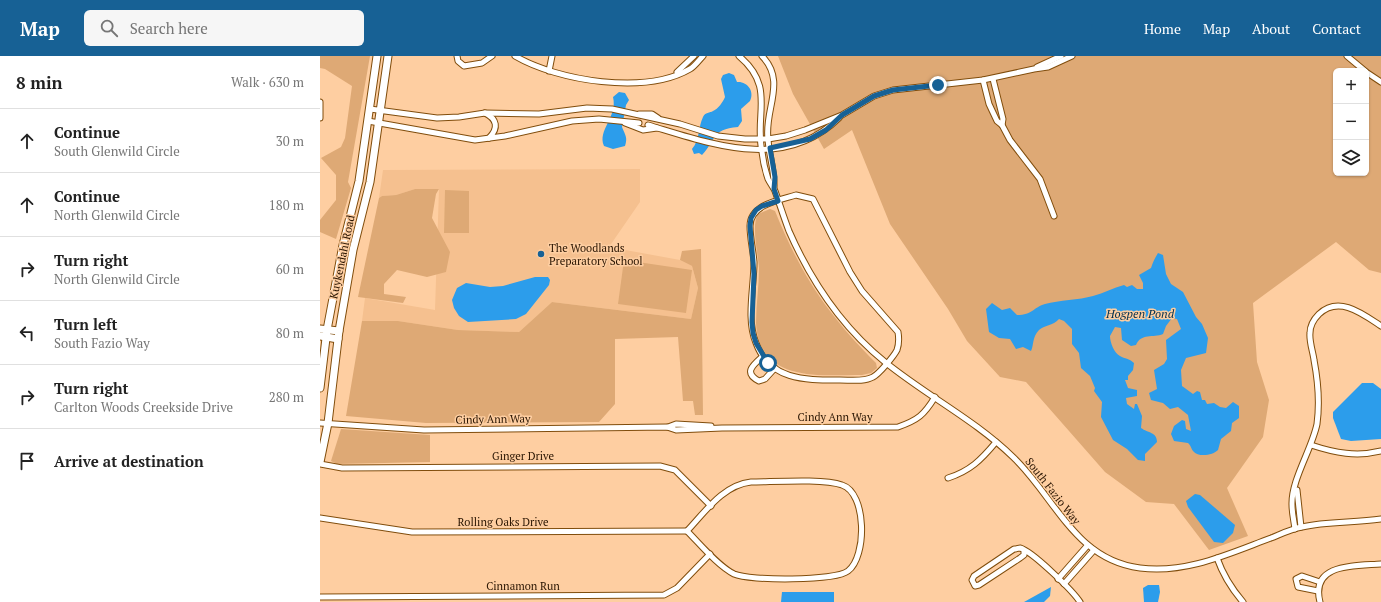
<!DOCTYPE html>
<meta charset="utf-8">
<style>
:root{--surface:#fff;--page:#f6f6f6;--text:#222;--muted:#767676;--line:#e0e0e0;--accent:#176195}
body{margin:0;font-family:"PT Serif",serif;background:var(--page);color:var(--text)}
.controls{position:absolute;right:12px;top:12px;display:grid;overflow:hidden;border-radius:6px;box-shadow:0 1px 3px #0004}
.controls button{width:36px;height:36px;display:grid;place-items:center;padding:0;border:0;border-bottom:1px solid var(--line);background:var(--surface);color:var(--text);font:20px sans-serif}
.stop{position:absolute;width:12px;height:12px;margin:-9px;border:3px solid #176195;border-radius:50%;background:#fff}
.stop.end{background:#176195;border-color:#fff;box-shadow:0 1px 4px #0008}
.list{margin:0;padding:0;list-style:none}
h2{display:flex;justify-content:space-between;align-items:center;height:52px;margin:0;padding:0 16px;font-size:17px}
h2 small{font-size:13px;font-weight:400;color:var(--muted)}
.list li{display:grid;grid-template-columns:26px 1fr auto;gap:12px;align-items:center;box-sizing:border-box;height:64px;padding:0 16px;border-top:1px solid var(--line)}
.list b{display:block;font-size:15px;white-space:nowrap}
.list p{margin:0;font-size:13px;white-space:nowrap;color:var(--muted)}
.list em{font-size:13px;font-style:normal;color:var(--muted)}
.icon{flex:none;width:22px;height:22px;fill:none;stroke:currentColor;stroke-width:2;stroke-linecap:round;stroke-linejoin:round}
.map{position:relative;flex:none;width:1061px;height:546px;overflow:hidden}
header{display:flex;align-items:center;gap:24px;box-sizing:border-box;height:56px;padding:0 20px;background:var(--accent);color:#fff}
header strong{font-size:19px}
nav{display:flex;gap:22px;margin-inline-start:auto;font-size:14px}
.search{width:280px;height:36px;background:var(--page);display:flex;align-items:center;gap:10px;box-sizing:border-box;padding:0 14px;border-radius:6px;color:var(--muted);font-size:15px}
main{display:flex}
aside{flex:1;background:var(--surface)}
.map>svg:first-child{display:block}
.built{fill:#f5c08f}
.green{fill:#dea975;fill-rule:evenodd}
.water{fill:#2c9deb}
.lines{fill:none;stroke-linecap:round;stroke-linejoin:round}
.minor-casing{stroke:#804d0c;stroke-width:7}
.tertiary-casing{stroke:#804d0c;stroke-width:9}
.secondary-casing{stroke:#804d0c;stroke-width:9}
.minor{stroke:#fff;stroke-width:5}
.tertiary{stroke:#fff;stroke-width:7}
.secondary{stroke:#fff;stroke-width:7}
.route{stroke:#176195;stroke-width:5}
.poi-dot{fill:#176195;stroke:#fecea1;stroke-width:1.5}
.labels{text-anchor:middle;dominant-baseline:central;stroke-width:3;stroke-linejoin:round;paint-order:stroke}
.poi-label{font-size:11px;fill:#291400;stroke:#fecea1;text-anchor:start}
.street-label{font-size:11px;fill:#291400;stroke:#fecea1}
.water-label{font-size:12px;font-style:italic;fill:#02304f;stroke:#fecea1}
</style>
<header>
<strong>Map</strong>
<div class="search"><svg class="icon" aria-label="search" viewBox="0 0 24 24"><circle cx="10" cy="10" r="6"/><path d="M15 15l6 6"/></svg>Search here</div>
<nav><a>Home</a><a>Map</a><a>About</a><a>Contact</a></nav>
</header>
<main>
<aside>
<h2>8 min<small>Walk · 630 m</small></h2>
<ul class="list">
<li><svg class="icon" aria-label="ahead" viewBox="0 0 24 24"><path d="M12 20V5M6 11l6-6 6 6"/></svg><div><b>Continue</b><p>South Glenwild Circle</p></div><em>30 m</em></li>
<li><svg class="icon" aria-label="ahead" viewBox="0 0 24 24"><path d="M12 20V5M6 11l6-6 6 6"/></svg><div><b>Continue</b><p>North Glenwild Circle</p></div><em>180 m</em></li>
<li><svg class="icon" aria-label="right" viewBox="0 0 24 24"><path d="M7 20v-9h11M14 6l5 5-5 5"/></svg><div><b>Turn right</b><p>North Glenwild Circle</p></div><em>60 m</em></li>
<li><svg class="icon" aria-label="left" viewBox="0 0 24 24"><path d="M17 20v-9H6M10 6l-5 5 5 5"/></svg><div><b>Turn left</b><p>South Fazio Way</p></div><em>80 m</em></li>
<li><svg class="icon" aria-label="right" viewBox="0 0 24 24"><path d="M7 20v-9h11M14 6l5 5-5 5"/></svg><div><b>Turn right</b><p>Carlton Woods Creekside Drive</p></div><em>280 m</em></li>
<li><svg class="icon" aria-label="arrive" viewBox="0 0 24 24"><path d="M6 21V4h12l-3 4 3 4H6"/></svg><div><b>Arrive at destination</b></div></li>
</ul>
</aside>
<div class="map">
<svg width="1061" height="546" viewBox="0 0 1061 546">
<rect width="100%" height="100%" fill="#fecea1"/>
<path class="built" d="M320 113V146L289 191 360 204 372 210 378 232 371 263 232 246 199 276 138 274 78 265H42L45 242 115 254 119 133H95L76 139 62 140 59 142 63 114Z"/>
<g class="green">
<path d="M0 0H50L28 126 31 132 16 183 0 176V164L16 144V119L1 102 21 91 25 82 32 30 5 13 0 12Z"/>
<path d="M458 0H1061V217L1049 214 1016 186 933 247 937 306 949 344 943 381 907 432 928 480 889 494 854 448 826 446 785 416 706 326 680 321 647 285 628 253 570 168 532 74 504 93 473 38ZM1016 15H1046V117H1016Z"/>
<path d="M95 133H119L116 138 112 162 130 196 126 216 107 221 77 214 64 228V238L86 241 83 247 38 241 59 142 62 140 76 139Z"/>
<path d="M125 134 149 135V177H124Z"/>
<path d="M450 153 455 155C481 219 508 259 556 307L557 312 551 317 542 319C500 319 439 327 436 267 436 249 439 230 439 212 438 198 431 169 438 158Z"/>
<path d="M381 193 383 359H375L373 345H363L358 281 295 283V348L279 366 106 367 26 360 42 265H78L138 274 199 276 232 246 371 263 378 232 372 210 360 204 362 195Z"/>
<path d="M304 204 372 214 366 257 298 248Z"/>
<path d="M21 373 110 379V406L17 408 11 405Z"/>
</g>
<g class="water">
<path d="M409 17 414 19 417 26C427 25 435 35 430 45L421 53 422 65 418 71C390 74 398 82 382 99L379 97 374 98 372 93C380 84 378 71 383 61 385 56 390 57 393 55 398 53 403 46 405 41L401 23 403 19Z"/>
<path d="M299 36 305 37 309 44 306 49 302 71C305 79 308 81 305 90L293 93 284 90C277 74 298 61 293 41Z"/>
<path d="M838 197 843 199 846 218 851 228 863 236 876 261 882 268 888 282 886 297 866 302 861 314 862 330 873 338 877 335 880 336 882 344H885L887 348 894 347 900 351 906 352 913 346 919 350V362L912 367 911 375 901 383 898 394C893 399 879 402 873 395 871 392 871 390 868 387L854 385 851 378 854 370 862 364 865 365 866 373 871 375 868 359 858 351 850 353 843 347 831 344 829 337 837 333 834 314 844 308 847 303 846 284 861 273 857 263 852 262 846 270 843 278C833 282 821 277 816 289L811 290 802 284 801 272 795 271 790 280C790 286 794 297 800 300 805 303 809 302 814 307L813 314 808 320V324H805L808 332 817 334V340L806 342 807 348 814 353 815 348H817L822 360 821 372C828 377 837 376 837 386L825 398V405L818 404 807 393 793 384 781 361 782 346 774 335 775 332 770 320 761 312 759 297 752 288V273L744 265 739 263C733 270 724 269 719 274 712 281 714 289 711 295L703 291 696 293 690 283 679 282 669 276 666 253 672 247 682 254 690 252 697 259C713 259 712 252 725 248 739 244 759 244 773 240 784 237 793 232 804 229L807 231 812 229 817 233H823V227L819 219 831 212C833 206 835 202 838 197Z"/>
<path d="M215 221H228L230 224 229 229 206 258 196 263 148 266 139 260 134 252 132 244 137 232 146 227 170 231 183 230Z"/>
<path d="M1042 327H1053L1061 333V383L1031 385 1021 383 1013 362V356Z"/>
<path d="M875 438 880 439 915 469 913 477 903 487 894 486 868 451 866 445Z"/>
<path d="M828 529H839L840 536 838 546H824L823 532Z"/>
<path d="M731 531 730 540 724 546H704Z"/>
<path d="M462 536H514V546H461Z"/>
</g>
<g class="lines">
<defs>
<g id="minor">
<path d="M137 0 138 5 144 10 162 7 172 0"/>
<path d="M195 0C238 25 325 39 370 13 375 10 379 4 383 0"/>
<path d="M419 0C456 31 434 58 442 96 443 105 445 114 448 123 450 127 453 131 455 135 460 149 464 162 469 175 491 225 523 272 565 306 607 340 655 364 693 401 735 441 755 504 820 512 866 518 908 498 951 482 961 478 971 473 982 471 1007 465 1035 467 1061 463"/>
<path d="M442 0C467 26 444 53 448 83 449 100 455 115 454 132"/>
<path d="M1027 0 1045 15"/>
<path d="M717 11 741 0"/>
<path d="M229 15 232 0"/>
<path d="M357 16 374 0"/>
<path d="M1046 16 1061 26"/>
<path d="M673 23 683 63 682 69"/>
<path d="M663 24 669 48 677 65 682 69 690 84 720 123 734 160"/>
<path d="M0 46V62"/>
<path d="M50 53 117 62 139 61 165 57 219 58 267 52 292 53 360 68 398 80 425 83H448L466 80 485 74 522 59 554 40 573 34 663 24 714 13 728 11 752 0"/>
<path d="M165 57C177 63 179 72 169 82"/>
<path d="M319 58H332L338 62"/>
<path d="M48 65 155 84 185 80 252 65 279 63 319 67"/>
<path d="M305 67 323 74 337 72"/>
<path d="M328 69C392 88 464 116 519 62"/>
<path d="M476 139 493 143 530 216 542 235 578 276C579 282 579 288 577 294 574 300 559 318 553 321 544 326 531 324 520 324 486 324 450 325 436 287 426 263 434 232 434 206 433 194 430 182 430 170 430 148 460 144 476 139Z"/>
<path d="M442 301C433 309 423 317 439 325L445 323 455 312"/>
<path d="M0 367 104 374 347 371 356 374 402 372 578 371C598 364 604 359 615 341"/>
<path d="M348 371 356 368 391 370"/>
<path d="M991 389C1015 397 1037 401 1061 395"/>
<path d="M0 408 22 412 340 410 355 414 391 450"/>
<path d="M628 422C650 415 661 404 676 386"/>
<path d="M431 426C452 426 503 422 522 429 547 437 547 501 528 515 515 525 430 525 414 518 398 510 380 488 367 475 385 456 403 429 431 426Z"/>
<path d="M977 434 981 471"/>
<path d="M0 462 92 476 367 475"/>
<path d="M975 473C974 465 972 457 972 449 971 424 992 393 997 368 1000 346 998 325 994 304 993 296 989 285 990 277 990 270 994 263 999 258 1019 239 1043 258 1061 270"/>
<path d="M704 494V499L700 502 659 529 655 530 652 524 654 520 694 493C696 493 699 492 700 492 712 495 753 535 760 546"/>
<path d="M897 502C903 519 911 532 923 546"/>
<path d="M738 523 767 490"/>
<path d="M744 528 774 494"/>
<path d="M998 535 978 531 976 523 982 520 1000 526"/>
<path d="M0 541 344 539 357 532 390 498"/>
<path d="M1000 546C990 507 1035 510 1061 508"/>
</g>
<g id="tertiary">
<path d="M0 273 19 275"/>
<path d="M0 280 18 283"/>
</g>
<g id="secondary">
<path d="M0 332 7 274 23 189 39 125 57 0"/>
<path d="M0 406 8 367 19 275 33 194 50 126 68 0"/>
</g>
</defs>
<use href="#minor" class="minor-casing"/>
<use href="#tertiary" class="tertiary-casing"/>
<use href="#secondary" class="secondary-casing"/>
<use href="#minor" class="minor"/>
<use href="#tertiary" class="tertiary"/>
<use href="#secondary" class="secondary"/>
</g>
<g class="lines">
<path class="route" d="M448 307 436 287 433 277 432 266 434 218 430 170 431 162 436 154 442 150 458 145 454 133 455 121 450 92 490 83 506 74 522 59 554 40 573 34 618 29"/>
</g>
<circle class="poi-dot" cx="221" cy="198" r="4"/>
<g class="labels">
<g class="poi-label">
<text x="229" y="192">The Woodlands<tspan x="229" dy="13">Preparatory School</tspan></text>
</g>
<g class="street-label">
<text transform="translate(22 201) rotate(-78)">Kuykendahl Road</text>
<text x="515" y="361">Cindy Ann Way</text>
<text transform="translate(173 363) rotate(-1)">Cindy Ann Way</text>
<text x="203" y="400">Ginger Drive</text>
<text transform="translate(733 435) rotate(52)">South Fazio Way</text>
<text x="183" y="466">Rolling Oaks Drive</text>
<text x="203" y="530">Cinnamon Run</text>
</g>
<g class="water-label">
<text x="820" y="257">Hogpen Pond</text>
</g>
</g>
</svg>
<div class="controls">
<button>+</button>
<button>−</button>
<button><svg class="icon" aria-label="layers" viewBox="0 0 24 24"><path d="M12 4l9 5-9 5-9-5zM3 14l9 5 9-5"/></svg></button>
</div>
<div class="stop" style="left:448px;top:307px"></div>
<div class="stop end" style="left:618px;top:29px"></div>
</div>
</main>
